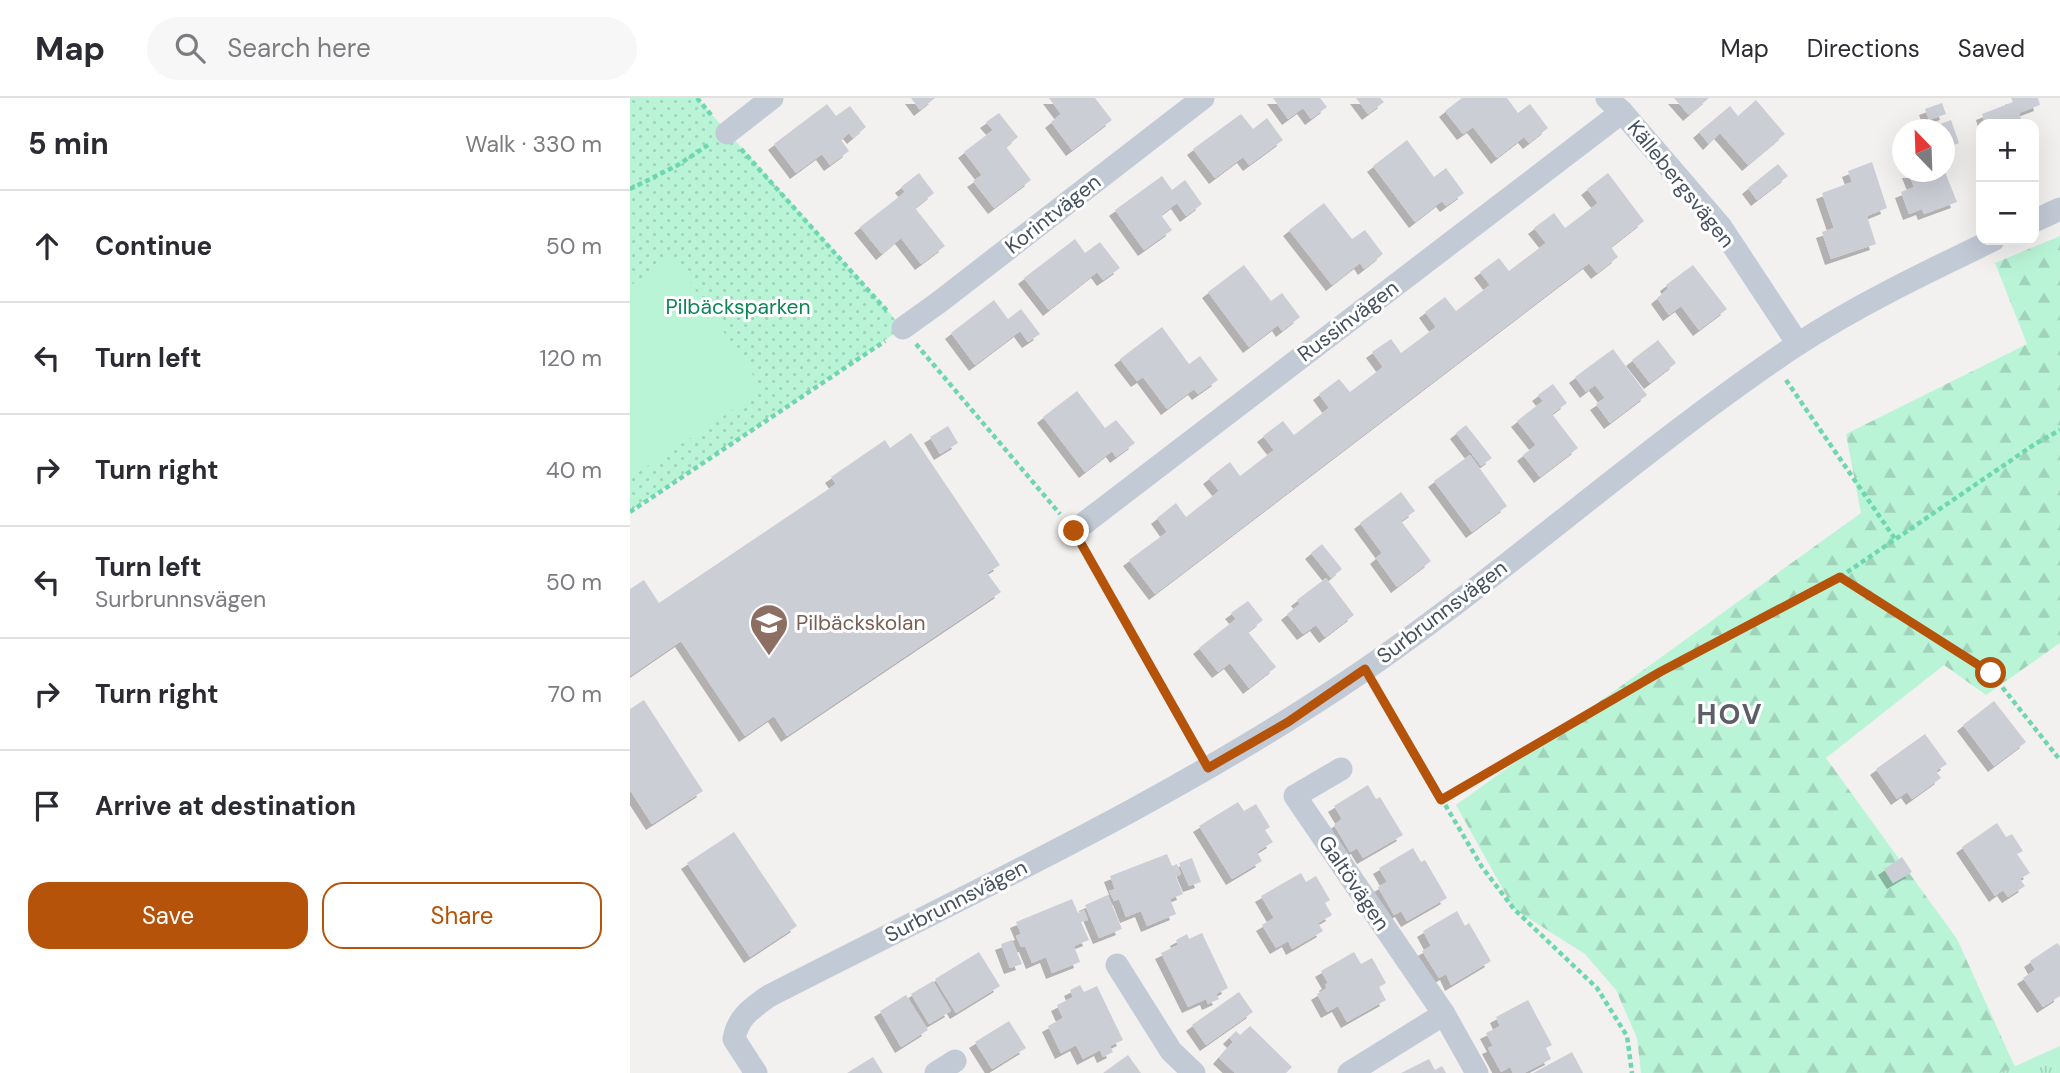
<!DOCTYPE html>
<meta charset="utf-8">
<style>
:root{--surface:#fff;--page:#f7f7f7;--text:#2b2b33;--muted:#7c7c81;--line:#e1e1e2;--accent:#b45309}
body{margin:0;font-family:"DM Sans",sans-serif;background:var(--page);color:var(--text)}
.controls{position:absolute;right:21px;top:21px;display:grid;overflow:hidden;border-radius:14px;box-shadow:0 7px 28px #0002}
.controls button{width:63px;height:63px;display:grid;place-items:center;padding:0;border:0;border-bottom:2px solid var(--line);background:var(--surface);color:var(--text);font:35px sans-serif}
.compass{position:absolute;left:1262px;top:21px;width:63px;height:63px;border-radius:50%;background:var(--surface);box-shadow:0 7px 28px #0002;rotate:337deg}
.stop{position:absolute;width:21px;height:21px;margin:-16px;border:5px solid #b45309;border-radius:50%;background:#fff}
.stop.end{background:#b45309;border-color:#fff;box-shadow:0 2px 7px #0008}
.list{margin:0;padding:0;list-style:none}
h2{display:flex;justify-content:space-between;align-items:center;height:91px;margin:0;padding:0 28px;font-size:30px}
h2 small{font-size:23px;font-weight:400;color:var(--muted)}
.list li{display:grid;grid-template-columns:46px 1fr auto;gap:21px;align-items:center;box-sizing:border-box;height:112px;padding:0 28px;border-top:2px solid var(--line)}
.list b{display:block;font-size:26px;white-space:nowrap}
.list p{margin:0;font-size:23px;white-space:nowrap;color:var(--muted)}
.list em{font-size:23px;font-style:normal;color:var(--muted)}
.actions{display:flex;gap:14px;padding:21px 28px}
.actions a{flex:1;padding:16px 0;border:2px solid var(--accent);border-radius:21px;text-align:center;font-size:24px;color:var(--accent)}
.actions .main{background:var(--accent);color:#fff}
.icon{flex:none;width:38px;height:38px;fill:none;stroke:currentColor;stroke-width:2;stroke-linecap:round;stroke-linejoin:round}
.map{position:relative;flex:none;width:1430px;height:975px;overflow:hidden}
header{display:flex;align-items:center;gap:42px;box-sizing:border-box;height:98px;padding:0 35px;background:var(--surface);border-bottom:2px solid var(--line)}
header strong{font-size:33px}
nav{display:flex;gap:38px;margin-inline-start:auto;font-size:24px}
.search{width:490px;height:63px;background:var(--page);display:flex;align-items:center;gap:18px;box-sizing:border-box;padding:0 24px;border-radius:38px;color:var(--muted);font-size:26px}
main{display:flex}
aside{flex:1;background:var(--surface)}
.map>svg:first-child{display:block}
.grass{fill:url(#grass-tufts)}
.forest{fill:url(#forest-firs)}
.park{fill:url(#park-dots)}
.garden{fill:#baf4d7}
.building{fill:#ccced6;filter:url(#shadow)}
.lines{fill:none;stroke-linecap:round;stroke-linejoin:round}
.path{stroke:#6ed7af;stroke-width:4.5;stroke-dasharray:5 3.5;stroke-linecap:butt}
.minor{stroke:#c2cad6;stroke-width:23}
.route{stroke:#b45309;stroke-width:9}
.labels{text-anchor:middle;dominant-baseline:central;stroke-width:6;stroke-linejoin:round;paint-order:stroke}
.street-label{font-size:21px;fill:#465160;stroke:#fff}
.park-label{font-size:21px;fill:#0d8556;stroke:#fff}
.education-label{font-size:21px;fill:#785e54;stroke:#fff;text-anchor:start}
.district-label{font-size:28px;font-weight:bold;letter-spacing:2px;fill:#5c5f66;stroke:#fff}
</style>
<header>
<strong>Map</strong>
<div class="search"><svg class="icon" aria-label="search" viewBox="0 0 24 24"><circle cx="10" cy="10" r="6"/><path d="M15 15l6 6"/></svg>Search here</div>
<nav><a>Map</a><a>Directions</a><a>Saved</a></nav>
</header>
<main>
<aside>
<h2>5 min<small>Walk · 330 m</small></h2>
<ul class="list">
<li><svg class="icon" aria-label="ahead" viewBox="0 0 24 24"><path d="M12 20V5M6 11l6-6 6 6"/></svg><div><b>Continue</b></div><em>50 m</em></li>
<li><svg class="icon" aria-label="left" viewBox="0 0 24 24"><path d="M17 20v-9H6M10 6l-5 5 5 5"/></svg><div><b>Turn left</b></div><em>120 m</em></li>
<li><svg class="icon" aria-label="right" viewBox="0 0 24 24"><path d="M7 20v-9h11M14 6l5 5-5 5"/></svg><div><b>Turn right</b></div><em>40 m</em></li>
<li><svg class="icon" aria-label="left" viewBox="0 0 24 24"><path d="M17 20v-9H6M10 6l-5 5 5 5"/></svg><div><b>Turn left</b><p>Surbrunnsvägen</p></div><em>50 m</em></li>
<li><svg class="icon" aria-label="right" viewBox="0 0 24 24"><path d="M7 20v-9h11M14 6l5 5-5 5"/></svg><div><b>Turn right</b></div><em>70 m</em></li>
<li><svg class="icon" aria-label="arrive" viewBox="0 0 24 24"><path d="M6 21V4h12l-3 4 3 4H6"/></svg><div><b>Arrive at destination</b></div></li>
</ul>
<div class="actions"><a class="main">Save</a><a>Share</a></div>
</aside>
<div class="map">
<svg width="1430" height="975" viewBox="0 0 1430 975">
<defs>
<pattern id="grass-tufts" width="24" height="20" patternUnits="userSpaceOnUse" patternTransform="scale(1.75)"><rect width="24" height="20" fill="#baf4d7"/><path d="M3 7l-1-3M5 7V3M7 7l1-3M15 17l-1-3M17 17v-4M19 17l1-3" fill="none" stroke="#a1d3bb"/></pattern>
<pattern id="forest-firs" width="22" height="20" patternUnits="userSpaceOnUse" patternTransform="scale(1.75)"><rect width="22" height="20" fill="#baf4d7"/><path d="M5 1l3.5 6h-7zM16 11l3.5 6h-7z" fill="#a1d3bb"/></pattern>
<pattern id="park-dots" width="8" height="8" patternUnits="userSpaceOnUse" patternTransform="scale(1.75)"><rect width="8" height="8" fill="#baf4d7"/><path d="M2 2h.1M6 6h.1" fill="none" stroke="#a1d3bb" stroke-width="1.8" stroke-linecap="round"/></pattern>
<filter id="shadow"><feDropShadow dx="-6" dy="6" stdDeviation="0" flood-color="#0004"/></filter>
</defs>
<rect width="100%" height="100%" fill="#f3f0f0"/>
<path class="grass" d="M1430 948V975H1370Z"/>
<path class="forest" d="M1430 138V545L1356 597 1314 567 1196 660 1327 841 1385 969 1370 975H1011L1007 940 986 892 955 856 884 811 826 707 1231 415 1216 336 1397 246 1365 165Z"/>
<path class="park" d="M0 0H67L273 230 0 413Z"/>
<path class="garden" d="M43 159 133 292 0 380V188Z"/>
<g class="building">
<path d="M281 0H305L290 12Z"/>
<path d="M419 0H465L482 22 442 52 421 24 431 16Z"/>
<path d="M643 0H690L697 9 681 21 673 10 658 21Z"/>
<path d="M726 0H750L754 4 738 16Z"/>
<path d="M832 0H877L888 15 900 6 918 30 899 45 894 39 867 60 843 29 833 36 815 13Z"/>
<path d="M1044 0H1079L1059 17Z"/>
<path d="M1381 0H1408L1410 7 1389 15 1393 26H1355L1352 16 1383 4Z"/>
<path d="M1126 2 1155 36 1118 67 1090 35 1079 46 1069 34 1100 8 1108 18Z"/>
<path d="M1312 5 1316 16 1299 22 1295 11Z"/>
<path d="M197 6 206 18 220 8 236 29 223 40 219 35 211 42 219 53 200 67 192 56 166 75 144 46Z"/>
<path d="M369 15 388 39 376 49 401 82 364 110 343 83 352 77 334 54 363 32 356 24Z"/>
<path d="M611 16 623 31 637 20 653 42 619 67 613 59 585 80 563 51Z"/>
<path d="M1321 22 1329 45 1314 51V32L1297 31Z"/>
<path d="M777 42 804 79 816 70 834 95 816 108 812 103 785 124 743 68Z"/>
<path d="M1242 64 1257 110 1237 118 1246 146 1201 161 1192 134 1204 130 1192 95 1222 84 1218 73Z"/>
<path d="M1148 66 1158 78 1127 102 1118 90Z"/>
<path d="M1278 74H1315L1327 104 1294 116 1292 111 1279 116 1271 94 1284 89Z"/>
<path d="M289 75 304 95 285 110 315 148 291 166 271 140 252 156 230 129 275 94 271 89Z"/>
<path d="M978 75 1014 123 981 149 988 159 967 175 959 165 525 496 499 462 537 434 527 420 546 405 556 419 589 393 579 380 600 364 610 378 644 352 633 338 653 323 664 337 699 310 689 296 709 281 720 294 753 269 742 254 761 241 771 255 806 229 795 214 815 199 826 213 860 187 850 174 869 160 879 173 916 145 904 130 924 115 935 130 968 105 957 91Z"/>
<path d="M532 78 542 92 555 82 572 106 556 118 547 105 531 117 542 132 514 152 485 112Z"/>
<path d="M694 105 722 141 735 132 753 156 734 171 730 165 702 187 659 132Z"/>
<path d="M445 141 455 155 470 144 490 170 473 182 467 174 419 212 394 180Z"/>
<path d="M614 167 641 203 652 195 670 219 652 233 648 227 619 249 578 194Z"/>
<path d="M1063 167 1097 211 1069 232 1051 208 1039 217 1027 200 1038 191 1036 187Z"/>
<path d="M364 202 378 221 391 211 410 236 398 244 390 233 345 267 321 235Z"/>
<path d="M532 229 559 266 570 258 588 282 568 296 564 291 537 311 513 279 507 283 490 261Z"/>
<path d="M1028 242 1046 265 1020 285 1002 262Z"/>
<path d="M983 251 1017 297 980 325 966 306 975 300 965 287 956 294 945 279Z"/>
<path d="M923 286 937 305 922 316 948 350 910 379 893 357 906 347 887 323 913 303 908 297Z"/>
<path d="M447 293 475 330 486 322 505 345 486 359 482 353 455 374 413 319Z"/>
<path d="M836 327 862 360 851 368 826 335Z"/>
<path d="M318 328 328 345 310 356 300 339Z"/>
<path d="M281 335 370 467 357 475 371 494 157 638 144 618 115 638 51 543 0 578V491L14 482 29 505 206 386 201 379 255 342 260 350Z"/>
<path d="M840 357 877 408 842 434 804 383Z"/>
<path d="M771 394 785 413 771 423 801 463 767 489 746 460 752 455 730 425Z"/>
<path d="M692 446 712 471 701 480 681 455Z"/>
<path d="M696 480 724 517 695 539 686 527 673 536 657 516 670 506 667 502Z"/>
<path d="M618 503 633 522 618 534 646 569 619 590 600 565 588 574 569 550 606 521 601 515Z"/>
<path d="M14 602 73 693 22 726 0 692V611Z"/>
<path d="M1364 603 1396 644 1364 668 1333 627Z"/>
<path d="M1295 636 1317 666 1306 673 1311 680 1282 701 1277 694 1267 701 1246 671Z"/>
<path d="M738 687 746 701 750 699 773 737 733 760 727 750 720 754 704 727 712 721 704 708Z"/>
<path d="M608 704 614 713 626 706 640 729 635 732 643 744 627 754 632 763 602 781 569 728Z"/>
<path d="M1367 725 1376 739 1382 736 1393 753 1387 756 1400 775 1390 781 1395 788 1378 799 1373 792 1365 798 1332 749Z"/>
<path d="M104 734 167 828 120 859 57 765Z"/>
<path d="M783 750 791 764 795 762 817 800 777 823 771 813 764 817 748 789 757 784 749 770Z"/>
<path d="M537 756 542 768 547 766 551 776 546 779 553 796 540 801 546 816 517 828 511 813 496 819 489 801 484 803 479 793 485 791 480 778Z"/>
<path d="M1272 759 1282 774 1263 785 1254 771Z"/>
<path d="M562 760 571 784 559 788 549 765Z"/>
<path d="M671 775 676 784 686 778 700 802 695 805 702 817 688 825 693 833 662 851 658 843 646 850 632 827 644 820 631 798Z"/>
<path d="M478 797 492 831 469 840 455 807Z"/>
<path d="M442 801 448 815 454 812 458 822 451 824 459 842 444 848 450 864 422 875 416 859 402 865 395 848 391 849 386 838 391 836 386 824Z"/>
<path d="M827 813 835 828 839 825 861 863 821 887 816 876 809 880 792 853 801 848 793 833Z"/>
<path d="M572 835 598 890 586 896 589 901 578 906 576 901 558 909 531 855 548 847 546 842 557 836 559 841Z"/>
<path d="M382 842 392 866 380 870 371 846Z"/>
<path d="M1427 845 1430 848V898L1413 909 1393 880 1405 872 1400 863Z"/>
<path d="M349 854 370 888 326 915 305 881Z"/>
<path d="M724 854 731 866 742 860 756 885 749 889 756 902 717 924 708 908 697 914 687 896 697 890 695 887 698 885 691 873Z"/>
<path d="M303 883 321 913 299 926 281 896Z"/>
<path d="M450 887 454 894 467 888 493 942 480 948 483 954 473 959 470 952 453 961 446 947 431 955 418 928 433 920 427 907 443 899 440 892Z"/>
<path d="M609 894 623 914 576 947 562 927Z"/>
<path d="M276 897 298 932 271 949 250 913Z"/>
<path d="M898 902 922 947 916 950 921 961 894 975H883L880 969 871 974 858 950 863 948 856 935 870 928 866 919Z"/>
<path d="M379 923 396 950 362 971 345 944Z"/>
<path d="M620 928 662 969 656 975H605L589 960 603 944 599 940 606 933 610 937Z"/>
<path d="M942 954 953 975H903Z"/>
<path d="M498 957 511 975H473Z"/>
<path d="M243 959 253 975H217Z"/>
<path d="M799 961 805 972 812 968 816 975H771Z"/>
</g>
<g class="lines">
<g class="path">
<path d="M67 0 82 18"/>
<path d="M111 51 257 213"/>
<path d="M0 91 48 67 78 47"/>
<path d="M286 246 430 416"/>
<path d="M1156 282 1265 441"/>
<path d="M0 414 255 243"/>
<path d="M455 452 567 651"/>
<path d="M1210 479 1405 346 1430 332"/>
<path d="M746 590 852 769 884 811 967 890 997 938 1002 975"/>
<path d="M811 702 1030 574 1210 479 1361 575 1430 662"/>
</g>
<g class="minor">
<path d="M977 0 992 14 1091 129 1168 246"/>
<path d="M97 35 142 0"/>
<path d="M1404 123 1430 111"/>
<path d="M273 230 308 205 573 0"/>
<path d="M444 433 992 14"/>
<path d="M711 671 665 698 814 916 847 975"/>
<path d="M487 867 541 953 564 975"/>
<path d="M126 975 104 941C108 919 121 911 139 898 338 796 545 701 730 575 880 472 1014 349 1165 248 1227 207 1297 174 1363 142"/>
<path d="M306 975 325 963"/>
<path d="M719 975 814 916"/>
</g>
</g>
<g class="lines">
<path class="route" d="M444 433 578 670 658 624 735 571 811 702 1030 574 1210 479 1361 575"/>
</g>
<defs>
<symbol id="school-pin" viewBox="-11 -11 22 30"><path d="M0 17L-7.5 6A9.5 9.5 0 1 1 7.5 6Z" fill="#8d6e63" stroke="#fff"/><path d="M0-5L7-2L0 1L-7-2ZM-4 1L0 2.5L4 1V4Q0 6-4 4Z" fill="#fff"/></symbol>
</defs>
<g fill-rule="evenodd">
<use href="#school-pin" x="117" y="503" width="44" height="60"/>
</g>
<g class="labels">
<g class="street-label">
<text transform="translate(1051 86) rotate(51)">Källebergsvägen</text>
<text transform="translate(423 116) rotate(-38)">Korintvägen</text>
<text transform="translate(718 223) rotate(-37)">Russinvägen</text>
<text transform="translate(812 514) rotate(-37)">Surbrunnsvägen</text>
<text transform="translate(724 785) rotate(56)">Galtövägen</text>
<text transform="translate(326 803) rotate(-27)">Surbrunnsvägen</text>
</g>
<g class="park-label">
<text x="108" y="209">Pilbäcksparken</text>
</g>
<g class="education-label">
<text x="166" y="525">Pilbäckskolan</text>
</g>
<g class="district-label">
<text x="1100" y="616">HOV</text>
</g>
</g>
</svg>
<div class="controls">
<button>+</button>
<button>−</button>
</div>
<svg class="compass" viewBox="-18 -18 36 36"><path d="M0-13l5 13h-10z" fill="#e53935"/><path d="M0 13l5-13h-10z" fill="#7c7c81"/></svg>
<div class="stop" style="left:1361px;top:575px"></div>
<div class="stop end" style="left:444px;top:433px"></div>
</div>
</main>
